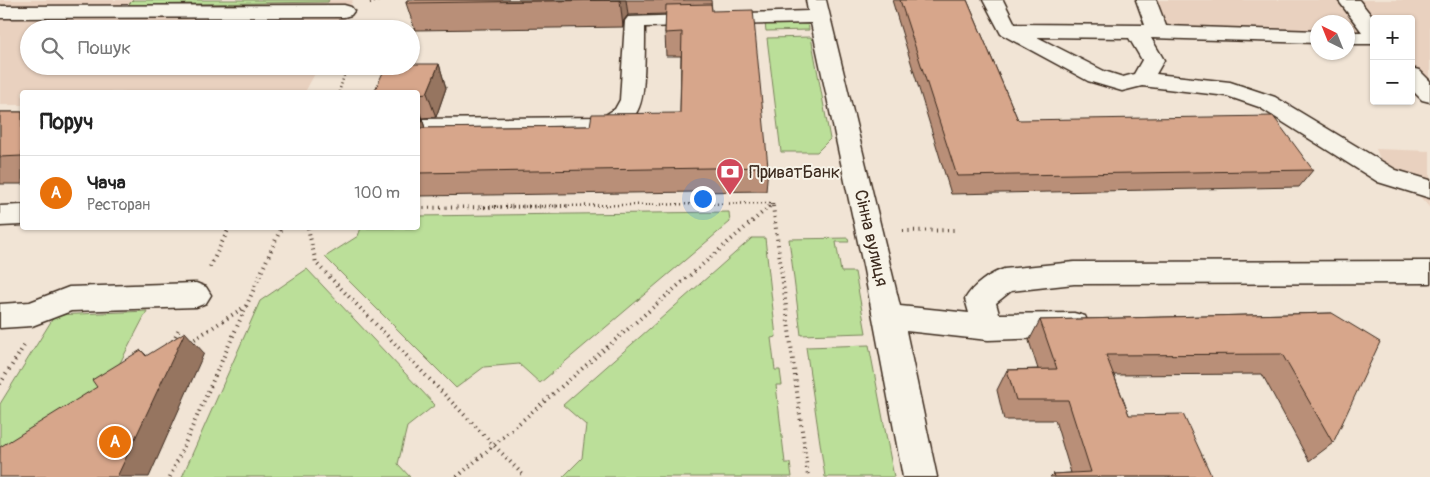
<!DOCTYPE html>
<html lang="uk">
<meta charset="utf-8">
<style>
:root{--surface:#fff;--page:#f6f6f6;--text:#222;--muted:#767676;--line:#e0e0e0;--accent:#b45309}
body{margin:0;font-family:Pangolin,sans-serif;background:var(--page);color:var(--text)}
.controls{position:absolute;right:15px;top:15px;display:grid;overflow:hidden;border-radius:5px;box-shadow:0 1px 4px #0004}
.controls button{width:45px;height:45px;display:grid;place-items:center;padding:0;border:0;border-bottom:1px solid var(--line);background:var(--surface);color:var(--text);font:25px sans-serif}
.compass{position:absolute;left:1310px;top:15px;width:45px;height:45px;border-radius:50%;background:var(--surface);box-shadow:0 1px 4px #0004;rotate:317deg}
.you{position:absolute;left:702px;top:198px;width:18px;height:18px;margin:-12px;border:4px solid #fff;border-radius:50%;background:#1a73e8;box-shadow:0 0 0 8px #1a73e833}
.badge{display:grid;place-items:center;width:32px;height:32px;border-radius:50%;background:var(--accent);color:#fff;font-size:16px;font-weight:700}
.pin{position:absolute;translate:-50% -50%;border:2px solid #fff;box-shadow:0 1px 5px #0006}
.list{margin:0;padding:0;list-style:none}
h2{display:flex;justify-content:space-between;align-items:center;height:65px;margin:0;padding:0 20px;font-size:21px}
h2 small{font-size:16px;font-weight:400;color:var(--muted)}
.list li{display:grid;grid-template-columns:32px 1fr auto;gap:15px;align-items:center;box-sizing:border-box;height:75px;padding:0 20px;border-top:1px solid var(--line)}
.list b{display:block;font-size:19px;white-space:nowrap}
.list p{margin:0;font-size:16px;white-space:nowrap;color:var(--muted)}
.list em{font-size:16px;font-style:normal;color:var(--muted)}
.icon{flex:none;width:28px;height:28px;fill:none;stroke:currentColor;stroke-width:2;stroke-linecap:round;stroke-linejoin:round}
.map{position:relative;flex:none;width:1430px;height:477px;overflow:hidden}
.search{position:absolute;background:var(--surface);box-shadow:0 1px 4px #0004;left:20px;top:20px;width:400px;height:55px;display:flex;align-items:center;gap:12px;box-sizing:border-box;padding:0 18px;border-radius:28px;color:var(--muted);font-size:19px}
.panel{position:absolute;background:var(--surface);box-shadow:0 1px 4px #0004;left:20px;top:90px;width:400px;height:140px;border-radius:5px}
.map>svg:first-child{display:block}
.built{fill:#e9d1bf}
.green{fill:#bbdf99;stroke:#7b845c}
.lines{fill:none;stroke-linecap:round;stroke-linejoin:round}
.minor-casing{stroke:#3b2a1e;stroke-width:3}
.path-far1{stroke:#3b2a1e;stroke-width:2.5;stroke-dasharray:1 3;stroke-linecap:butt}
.path{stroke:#3b2a1e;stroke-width:4;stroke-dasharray:1 4.5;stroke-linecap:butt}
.minor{fill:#f7f3e8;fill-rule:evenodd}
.wall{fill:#b98f78;stroke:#3b2a1e}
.shaded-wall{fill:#967461;stroke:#3b2a1e}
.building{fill:#d7a68b;stroke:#3b2a1e}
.labels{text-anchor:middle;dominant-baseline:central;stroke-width:4;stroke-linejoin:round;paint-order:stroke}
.poi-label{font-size:18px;fill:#3b2a1e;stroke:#f7f3e8;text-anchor:start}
.street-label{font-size:18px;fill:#3b2a1e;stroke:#f7f3e8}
</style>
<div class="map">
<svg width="1430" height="477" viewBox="0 0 1430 477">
<rect width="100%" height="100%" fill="#f1e4d5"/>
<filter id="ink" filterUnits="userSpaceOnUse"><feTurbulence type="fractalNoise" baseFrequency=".02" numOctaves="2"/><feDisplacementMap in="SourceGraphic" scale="10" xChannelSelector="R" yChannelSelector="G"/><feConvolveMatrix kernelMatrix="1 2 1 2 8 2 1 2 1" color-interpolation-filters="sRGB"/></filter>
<g filter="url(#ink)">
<g class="built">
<path d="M0 0H353L338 29H29V66H319L305 92H22V105H0Z"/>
<path d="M1146 0H1430V95L1411 75V19H1374V38H1348V22H1318L1317 37 1158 32Z"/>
<path d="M1376 149 1430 151V208L1408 183 1387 176Z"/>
</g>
<g class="green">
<path d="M133 0H329L328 2 128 5Z"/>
<path d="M808 22 809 30 766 31 765 23Z"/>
<path d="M811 37 830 139 817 152H781L767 38Z"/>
<path d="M729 212 730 222 540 383 519 364 484 367 456 388 325 257 358 236 361 228H418V216Z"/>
<path d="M752 238H765L776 337 771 338 775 370H780L782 385H776L785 463H790L792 477H563L582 458 586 425 563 405Z"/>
<path d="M848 238 849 242H836L841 272H855L866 333 801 335 789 239Z"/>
<path d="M307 269 435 405 407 427 398 464 410 477H182L260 301Z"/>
<path d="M147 311 108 386 0 454V404L55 315Z"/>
<path d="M869 345 894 477H825L806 347Z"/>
</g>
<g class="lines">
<defs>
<g id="minor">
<path d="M806 0H826L900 306 969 313 965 299C973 285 989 274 1004 269L1074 262 1430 261V283L1074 284 1011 291 996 303 999 314 1074 313 1085 316 1089 325 1085 334 1074 337 988 340 906 331 937 477H903L864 270 811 23 645 27C645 43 645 59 644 75 643 110 637 125 600 133L418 135V119L602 117 615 109 620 100 625 21 628 17 808 11Z"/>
<path d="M983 0H1003L1015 24 1145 25 1136 0H1156L1166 26 1318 31V43L1151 38 1164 60 1156 74 1230 82 1275 97 1396 170 1430 180V198L1378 182 1259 107 1227 96 1142 86 1122 91 1088 81 1001 34ZM1037 37 1129 38 1142 60 1134 74 1123 77 1104 71Z"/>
<path d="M1338 0H1359L1374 19V44H1348V32H1362Z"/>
<path d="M344 5 351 7 354 11 351 15 344 17 0 18V6Z"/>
<path d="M1411 68 1419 70 1430 81V102L1422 100 1411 89Z"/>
<path d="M22 205V225L0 226V206Z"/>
<path d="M196 283 206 287 211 295 206 303 196 307 71 311 32 326 0 328V304L30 302 69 287Z"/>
</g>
</defs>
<use href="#minor" class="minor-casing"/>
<g class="path-far1">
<path d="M370 3 382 0"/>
<path d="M339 92 347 66"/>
<path d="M773 204V207"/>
<path d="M481 207 772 203"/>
<path d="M768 207 773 203"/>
</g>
<g class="path">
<path d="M773 206 808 477"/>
<path d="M418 208 569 206"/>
<path d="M308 228 316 263 525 477"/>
<path d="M903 231 958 230"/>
<path d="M210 267 229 228"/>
<path d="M173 341 179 329"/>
<path d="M190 342 246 306"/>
<path d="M0 384 24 346"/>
<path d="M170 477 281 228"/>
<path d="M457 477 770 206"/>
</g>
<use href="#minor" class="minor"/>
</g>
<g class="wall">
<path d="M407 0H711L712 11 768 167 766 191 418 196V92L439 64 446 88 436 117 422 118 425 128 590 126 680 113 681 56H666L665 33 666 14 628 15 624 20 623 27 415 30 406 3Z"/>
<path d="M892 0H967L1018 120 1313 170 1299 187 951 194Z"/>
<rect x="0" y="112" width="22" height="72"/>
<path d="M1332 313 1333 443 1309 461 1262 374 1114 375 1129 415 1212 477H1050L1053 474 1071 473 1055 420H1004L997 390 1007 370 1038 369 1029 341 1040 320Z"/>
</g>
<g class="shaded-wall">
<path d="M620 0H626L628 15 624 20 623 27Z"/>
<path d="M439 64 446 88 436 117 427 93Z"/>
<path d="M420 113 428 137H418V119Z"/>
<path d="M185 332 204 353 149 477H117L146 356 141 350 162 371Z"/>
</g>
<g class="building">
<path d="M407 0H620L406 3Z"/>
<path d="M900 0H967L1018 120 1273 116 1313 170 957 176Z"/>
<path d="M711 4 712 11 753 10 768 167 418 173V128L590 126 592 114 680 113 682 32 665 33 666 5Z"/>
<path d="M411 64H439L427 93 418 94V92H374L386 66H411Z"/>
<path d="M0 112H22V156L0 157Z"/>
<path d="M1332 313 1380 342 1333 443 1282 354 1106 355 1129 415 1183 414 1212 477H1054L1053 474 1091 472 1068 400H1016L1007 370 1057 369 1040 320Z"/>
<path d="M185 332 117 477H0V447L97 387 92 380 141 350 146 356Z"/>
</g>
</g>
<defs>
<symbol id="bank-pin" viewBox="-11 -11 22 30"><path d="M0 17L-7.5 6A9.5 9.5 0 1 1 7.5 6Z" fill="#d1495b" stroke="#f7f3e8"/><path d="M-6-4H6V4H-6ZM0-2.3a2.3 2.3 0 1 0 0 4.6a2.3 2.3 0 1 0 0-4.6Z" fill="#fff"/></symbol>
</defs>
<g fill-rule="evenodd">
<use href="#bank-pin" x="714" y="156" width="32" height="43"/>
</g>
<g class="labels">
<g class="poi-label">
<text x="749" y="172">ПриватБанк</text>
</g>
<g class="street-label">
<text transform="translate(871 238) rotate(77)">Сінна вулиця</text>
</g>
</g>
</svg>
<div class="controls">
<button>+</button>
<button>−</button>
</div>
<svg class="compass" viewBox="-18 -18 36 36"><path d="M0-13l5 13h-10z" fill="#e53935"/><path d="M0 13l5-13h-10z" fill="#767676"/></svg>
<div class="you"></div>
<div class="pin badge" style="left:115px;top:442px;background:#e8710a">A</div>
<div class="search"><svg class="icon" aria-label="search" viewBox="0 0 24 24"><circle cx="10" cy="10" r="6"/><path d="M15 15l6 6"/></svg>Пошук</div>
<section class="panel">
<h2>Поруч<small></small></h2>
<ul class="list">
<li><span class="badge" style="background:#e8710a">A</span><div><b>Чача</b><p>Ресторан</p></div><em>100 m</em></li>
</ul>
</section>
</div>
